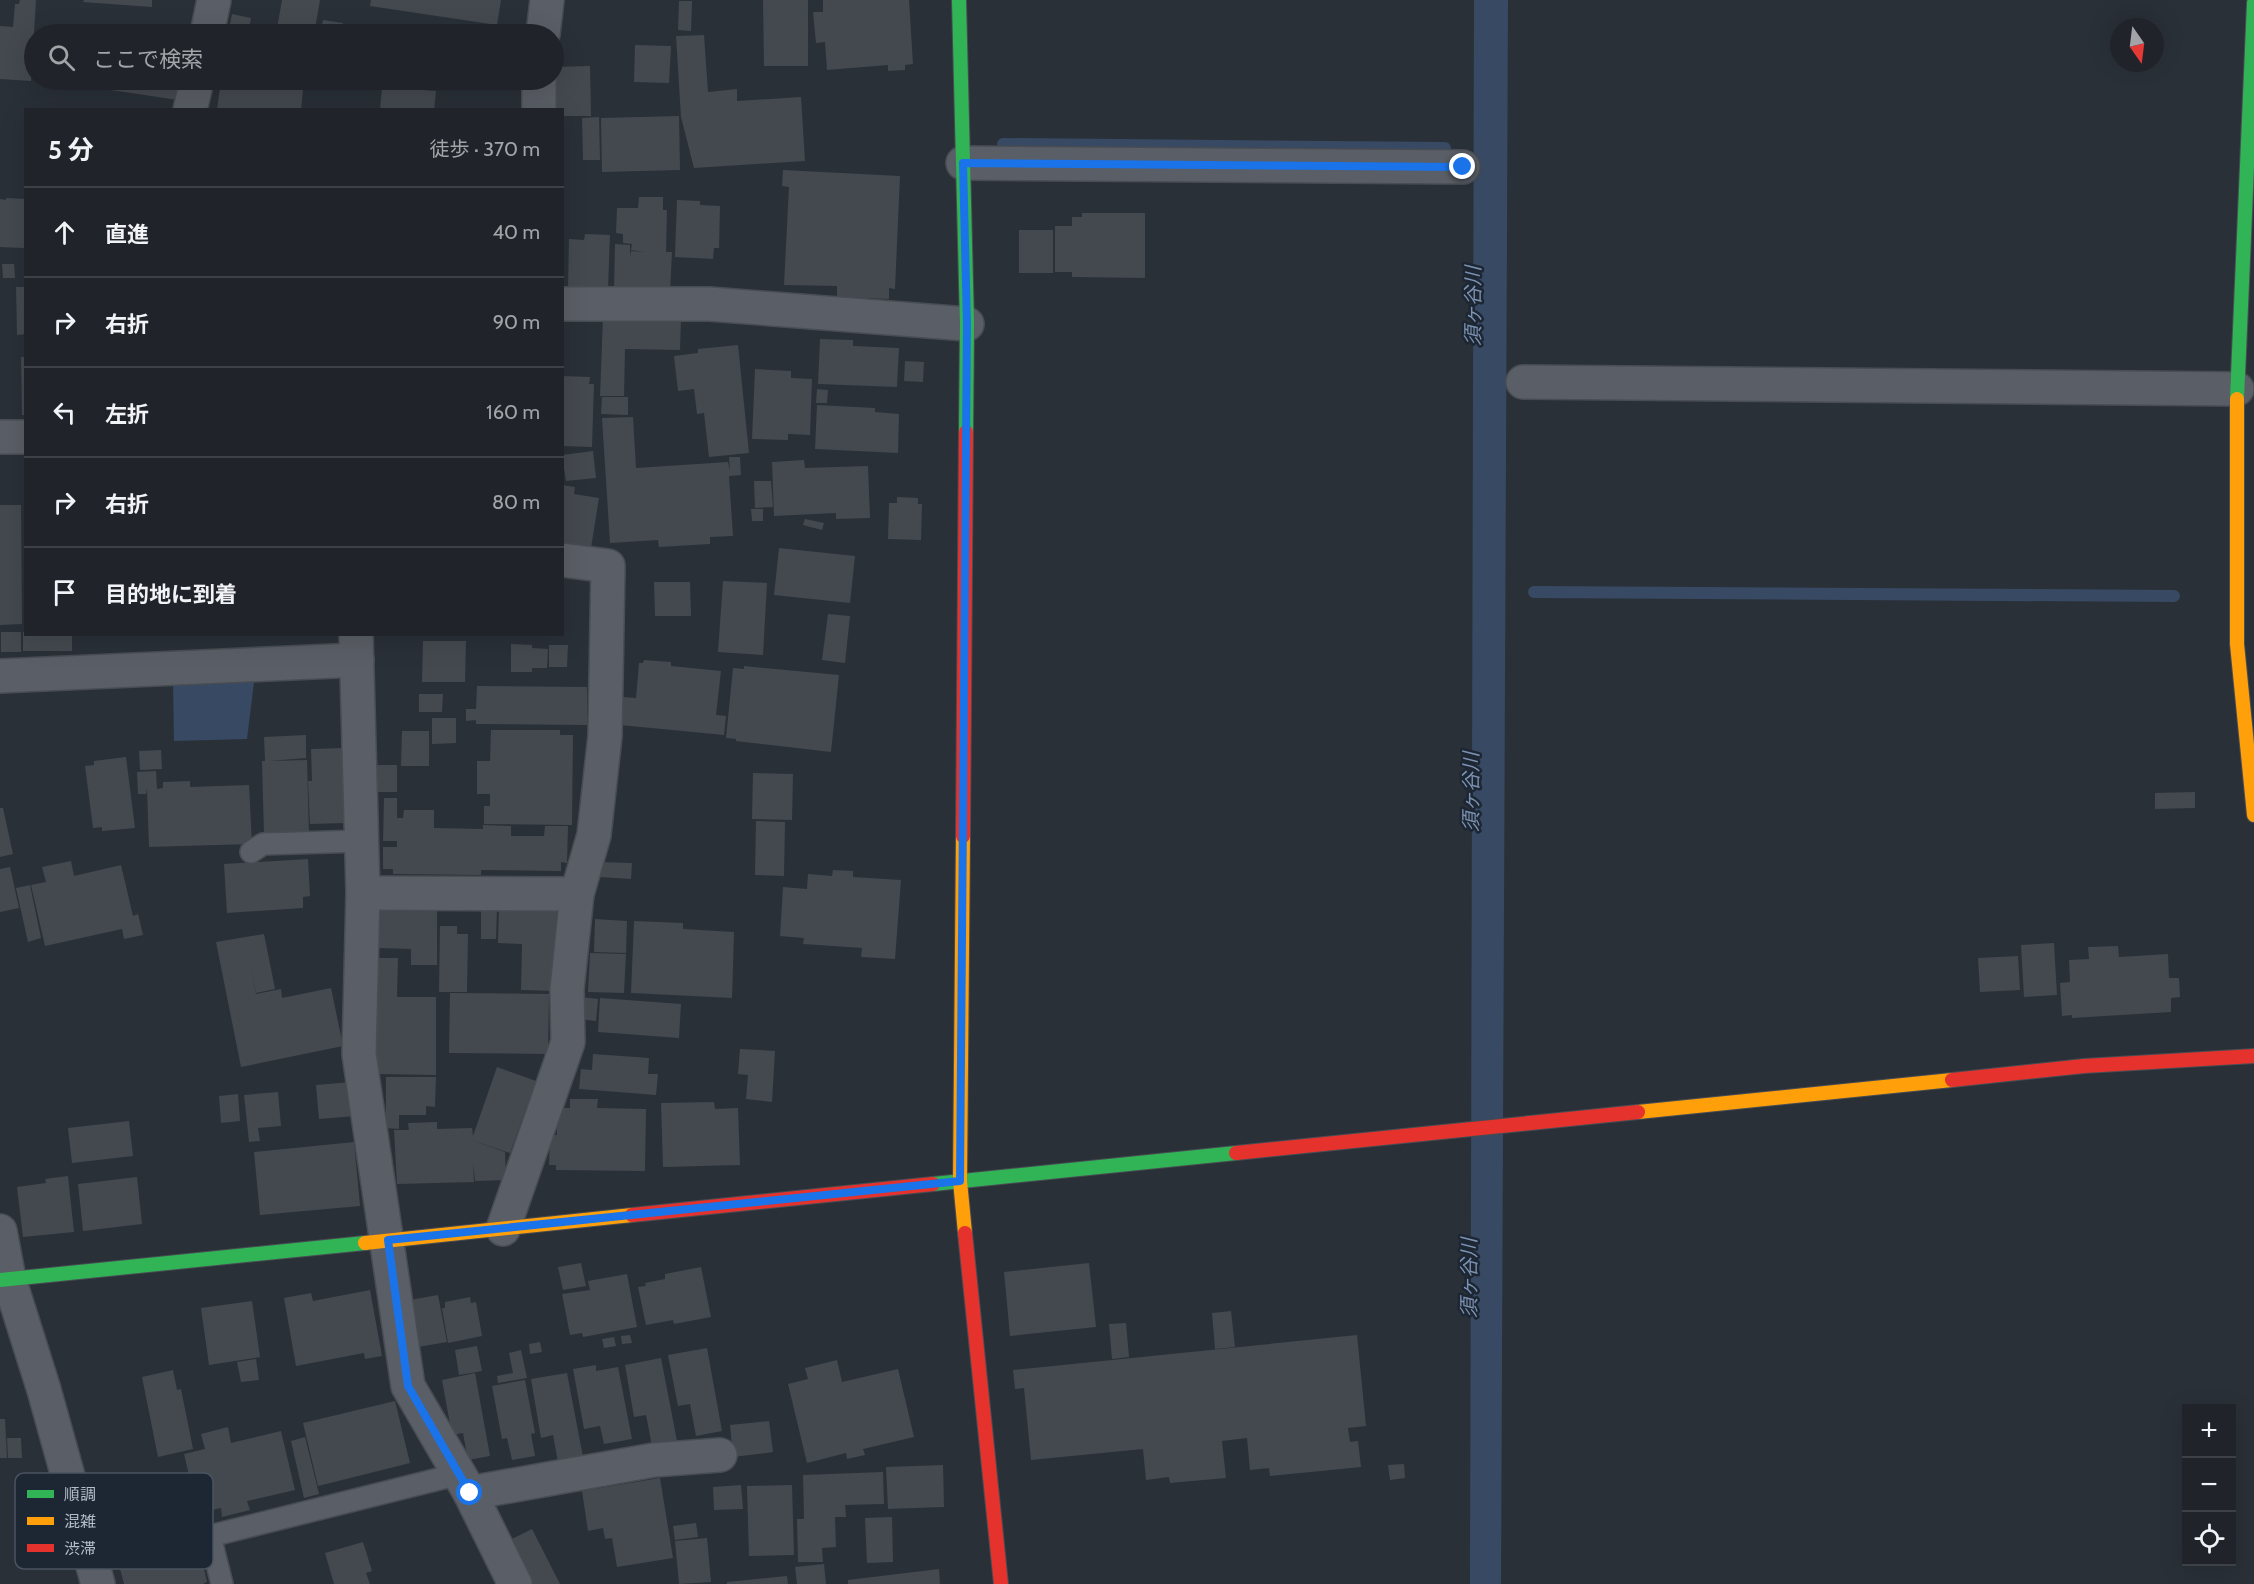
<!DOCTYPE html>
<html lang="ja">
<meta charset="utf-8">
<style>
:root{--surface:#20242a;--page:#2d3036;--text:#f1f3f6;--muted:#a2a4a8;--line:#3d4147}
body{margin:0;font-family:Cabin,"Noto Sans JP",sans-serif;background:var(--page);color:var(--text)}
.controls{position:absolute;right:18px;bottom:18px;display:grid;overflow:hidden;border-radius:0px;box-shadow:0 6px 24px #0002}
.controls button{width:54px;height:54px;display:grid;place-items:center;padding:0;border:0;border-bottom:2px solid var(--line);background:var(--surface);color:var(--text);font:30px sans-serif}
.compass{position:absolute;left:2110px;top:18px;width:54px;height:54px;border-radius:50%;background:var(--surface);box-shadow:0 6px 24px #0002;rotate:166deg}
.stop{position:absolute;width:18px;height:18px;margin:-14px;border:4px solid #1a73e8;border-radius:50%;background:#fff}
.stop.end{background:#1a73e8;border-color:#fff;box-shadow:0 2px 6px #0008}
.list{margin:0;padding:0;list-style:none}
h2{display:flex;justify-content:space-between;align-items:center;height:78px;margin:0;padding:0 24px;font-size:26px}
h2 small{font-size:20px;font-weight:400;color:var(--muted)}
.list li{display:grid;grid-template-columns:39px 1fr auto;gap:18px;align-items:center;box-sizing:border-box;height:90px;padding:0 24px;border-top:2px solid var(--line)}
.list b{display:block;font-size:22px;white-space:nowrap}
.list em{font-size:20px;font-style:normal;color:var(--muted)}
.icon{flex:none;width:33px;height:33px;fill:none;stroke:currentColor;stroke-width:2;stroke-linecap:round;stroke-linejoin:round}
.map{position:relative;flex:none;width:2254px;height:1584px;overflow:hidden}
.search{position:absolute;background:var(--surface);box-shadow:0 6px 24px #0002;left:24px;top:24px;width:540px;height:66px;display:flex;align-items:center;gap:15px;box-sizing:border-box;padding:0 21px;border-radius:33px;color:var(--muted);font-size:22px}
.panel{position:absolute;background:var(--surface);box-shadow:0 6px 24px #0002;left:24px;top:108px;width:540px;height:528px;border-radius:0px}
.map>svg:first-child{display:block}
.water{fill:#384963}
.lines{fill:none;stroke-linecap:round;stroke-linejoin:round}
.stream{stroke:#384963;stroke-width:12}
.building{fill:#444950}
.lane-casing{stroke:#484c53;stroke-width:24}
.street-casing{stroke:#484c53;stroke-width:36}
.fast-casing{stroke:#484c53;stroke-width:16}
.slow-casing{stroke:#484c53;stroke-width:16}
.jam-casing{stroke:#484c53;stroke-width:16}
.lane{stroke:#5a5e66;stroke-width:21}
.street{stroke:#5a5e66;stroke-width:33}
.fast{stroke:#30b455;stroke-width:14}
.slow{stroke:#ff9f0a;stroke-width:14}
.jam{stroke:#e5322d;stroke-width:14}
.route{stroke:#1a73e8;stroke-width:8}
.labels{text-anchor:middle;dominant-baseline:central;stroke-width:5;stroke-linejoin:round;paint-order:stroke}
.water-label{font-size:20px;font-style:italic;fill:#7c92b1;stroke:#1d2633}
.key{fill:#1d2633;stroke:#4a5360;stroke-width:1.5}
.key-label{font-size:16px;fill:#b4bcc9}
</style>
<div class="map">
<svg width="2254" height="1584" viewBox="0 0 2254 1584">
<rect width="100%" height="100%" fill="#2a3038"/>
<g class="water">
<path d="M1474 0H1508L1501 1584H1470Z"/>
<path d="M254 682 247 739 174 741 173 683Z"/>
</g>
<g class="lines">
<g class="stream">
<path d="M1003 144 1445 148"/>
<path d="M1534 592 2174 596"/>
</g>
</g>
<g class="building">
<path d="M20 0H36L31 81 0 79V26L13 27 15 4H19Z"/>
<path d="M84 0H152V7L83 2Z"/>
<path d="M282 0H320L314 34H276Z"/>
<path d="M371 0H501L497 25 370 6Z"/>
<path d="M763 0H808V66H764Z"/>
<path d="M823 0H909L913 64 905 65V70L888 71V65L827 70 825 42 816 43 813 12H823Z"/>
<path d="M679 1H692L691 31 678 30Z"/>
<path d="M232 14 251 18 248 34H228Z"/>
<path d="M323 20 343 23 341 34H320Z"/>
<path d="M704 35 708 92 737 89V101L801 97 805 161 694 168 681 117 676 36Z"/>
<path d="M635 45 671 46 669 83 634 82Z"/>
<path d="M590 66 591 116H562V110H555L554 67Z"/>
<path d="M113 80H181L178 100 111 90Z"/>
<path d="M221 80H304L301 110H217Z"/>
<path d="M312 80H333L331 89 311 86Z"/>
<path d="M382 87 436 91 434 110H380Z"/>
<path d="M679 116 680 170 602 172 601 118Z"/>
<path d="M599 117 600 160H583L582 118Z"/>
<path d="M783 170 900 176 895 289 889 288V299L837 297V286L784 285 789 187 782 186Z"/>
<path d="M639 197H663V210H667L666 252H672L670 292 614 290 615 244 630 245V257L631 251 645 252 631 250 632 244 623 243V234L616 233 617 208H638Z"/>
<path d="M6 198 26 199 24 248 0 247V199L6 200Z"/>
<path d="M677 200 700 201V205L720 206 719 248H714L713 259 675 257Z"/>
<path d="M1082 213H1145V278L1072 277V272H1055V226H1072V217H1082Z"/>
<rect x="1019" y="230" width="34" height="43"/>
<path d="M585 234 610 235 608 290 568 289 569 239 584 240Z"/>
<path d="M2 264H14L15 278H3Z"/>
<path d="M16 287H26V334L17 335Z"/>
<path d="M603 317 681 319 680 350 625 349 624 396H600Z"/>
<path d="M820 339 853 340V346L899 348 897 387 818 384Z"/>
<path d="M738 345 749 453 709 457 704 413 697 414 694 389 678 391 674 356 698 353V349Z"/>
<path d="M21 357H26V415H22Z"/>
<path d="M905 361 924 362 923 382 904 381Z"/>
<path d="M755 369 791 371V378L812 379 810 435 788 434V440L752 439Z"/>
<path d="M562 376 590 377 589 384H594L592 447 562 446Z"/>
<path d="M817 389 828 390 827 403H816Z"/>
<path d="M602 397H628V415L601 414Z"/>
<path d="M817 405 875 408V412L899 414 898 453 815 449Z"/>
<path d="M633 417 636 468 728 462 730 471 729 457H740L741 475 729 476 733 536 710 537V544L659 547 658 540 610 543 602 418Z"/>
<path d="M593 451 596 478 566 481 562 455Z"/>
<path d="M804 460 805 468 868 466 870 518 836 519V513L774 516 772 462Z"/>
<path d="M754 481H771L773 507 755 508Z"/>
<path d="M562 485 575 487 574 494 599 498 591 548 562 543Z"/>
<path d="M897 497 918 498V504H922L921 540 888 539 889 503H897Z"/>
<path d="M0 505H21L22 624 0 625Z"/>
<path d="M751 509H763V521H752Z"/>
<path d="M805 519 824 523 822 530 803 525Z"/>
<path d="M779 548 855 556 850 603 774 595Z"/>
<path d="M723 581 767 583 763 655 718 652Z"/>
<path d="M654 582H690L691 616H655Z"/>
<path d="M828 614 850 616 845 663 822 660Z"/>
<rect x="1" y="632" width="20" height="20"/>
<path d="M23 632H26V634H72V651H23Z"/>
<path d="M423 641H466L465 682H422Z"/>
<path d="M511 644 532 645V648L548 649 547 668H532V672H511Z"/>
<path d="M549 645H568L567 667H549Z"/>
<path d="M644 660 671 662V666L721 671 716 715 726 716 724 735 620 725 623 697 636 698 639 663H643Z"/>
<path d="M744 666 839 675 831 752 736 741V739L726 738 733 668 744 669Z"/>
<path d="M477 686 587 687V725L476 724V720L466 721V709H476Z"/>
<path d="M419 694H443L442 712H419Z"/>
<path d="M432 718H456V743L432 744Z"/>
<path d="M491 730H560V735H573L572 825 484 824V806H490V794H477V761H490Z"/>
<path d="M402 731H429V766H401Z"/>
<path d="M306 735V758L269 761 307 760 309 834 264 835 262 761H265L264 737Z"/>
<path d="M343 748 346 823 310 824 308 781H312L311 749Z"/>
<path d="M161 750 162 769 140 770 139 751Z"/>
<path d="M126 757 135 828 102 831V827L93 828 85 766 94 765V761Z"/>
<rect x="375" y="765" width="22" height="27"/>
<path d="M156 771 157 789 163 788V782L190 781V787L249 785 252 844 149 847 147 788 146 794H138L137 772Z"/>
<path d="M753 773 793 774 792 820 752 819Z"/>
<path d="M2195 792V808L2155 809V793Z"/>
<path d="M384 798H397V818H403L404 810H434V828L483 829V825L511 826V836H544L545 826H568L567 863 561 862V871L481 870V875L393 874V869H383V847H397V841H383Z"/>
<path d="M0 808H3L13 854 0 857Z"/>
<path d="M756 821 785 822 784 876 755 875Z"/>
<path d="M308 859 310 896 303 897V908L227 913 224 864Z"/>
<path d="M71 861 74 876 121 865 133 916 138 914 143 935 124 939 122 929 45 946 31 885 46 882 42 867Z"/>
<path d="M599 862 632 863 631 879 599 877Z"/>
<path d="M10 867 19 908 0 912V869Z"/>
<path d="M833 870 853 871V877L901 880 895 959 861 957 862 948 803 944 804 938 780 936 783 887 807 889 808 874 832 876Z"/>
<path d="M30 885 41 938 28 942 16 888Z"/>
<path d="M378 904H437V965H411V949L377 948Z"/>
<path d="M481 908H497L496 939H481Z"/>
<path d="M499 908 557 909 555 991 521 990 522 944 498 943Z"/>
<path d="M595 919 627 921 626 953 594 952Z"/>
<path d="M634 921 683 923V929L734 932 732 998 631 993Z"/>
<path d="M440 926H457V934H468L467 992H439Z"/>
<path d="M264 934 275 989 256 993 249 961 256 994 281 989 282 998 331 988 343 1046 241 1067 216 942Z"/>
<path d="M2054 943 2057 995 2024 997 2021 945Z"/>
<path d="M2118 946 2119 957 2168 954 2169 978H2179L2180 997 2171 998V1012L2072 1018V1015L2062 1016 2060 983 2070 982 2069 960 2089 959 2088 947Z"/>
<path d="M590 953 626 954 624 993 588 992Z"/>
<path d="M2018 956 2020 990 1980 992 1978 958Z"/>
<path d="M375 958H398L397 997H436V1075L379 1074 373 1053Z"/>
<path d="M450 993 549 994 548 1054 449 1053Z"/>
<path d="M580 997 598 999 596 1021 579 1019Z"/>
<path d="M600 998 681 1004 679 1038 598 1032Z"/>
<path d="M740 1049 775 1051 772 1102 746 1099 748 1075 738 1074Z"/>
<path d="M593 1054 649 1058 648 1074H658L656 1095 579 1089 581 1069 592 1070Z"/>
<path d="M497 1067 536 1081 510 1153 468 1139 505 1152 506 1180 475 1181 473 1162 474 1182 397 1184 394 1130H409L408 1123 437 1122V1129L472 1128 473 1136Z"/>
<path d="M386 1077H436L435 1107 426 1106V1115H399V1129L386 1128Z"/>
<path d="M352 1082 355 1116 319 1119 316 1085Z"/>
<path d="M278 1092 281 1126 258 1128 260 1141 249 1142 244 1095Z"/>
<path d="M238 1094 240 1121 221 1123 219 1096Z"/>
<path d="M570 1099H598L597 1108 646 1109 645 1171 556 1170V1165H549L550 1135H557V1115H562V1108H570Z"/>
<path d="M714 1102 715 1109 738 1108 740 1165 663 1167 661 1103Z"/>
<path d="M129 1121 133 1156 72 1163 68 1128Z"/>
<path d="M354 1142 360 1206 260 1215 254 1152Z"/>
<path d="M68 1176 74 1232 23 1237 17 1187 46 1183 45 1179Z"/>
<path d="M137 1177 142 1224 83 1231 78 1184Z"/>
<path d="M581 1263 586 1286 563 1290 558 1267Z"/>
<path d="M1089 1263 1096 1327 1010 1336 1004 1272Z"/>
<path d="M701 1267 711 1317 674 1324 673 1320 646 1325 638 1287 646 1286 645 1283 665 1279V1274Z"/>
<path d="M627 1274 637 1327 583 1337 582 1333 570 1335 562 1294 590 1290 588 1281Z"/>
<path d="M370 1290 382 1356 365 1359 364 1353 296 1366 284 1298 311 1293 313 1301Z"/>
<path d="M438 1295 447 1342 418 1347 410 1300Z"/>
<path d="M470 1297 471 1303 476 1302 482 1336 448 1343 442 1308H445V1302Z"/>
<path d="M252 1301 260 1357 209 1365 201 1308Z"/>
<path d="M1231 1311 1235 1347 1215 1349 1212 1313Z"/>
<path d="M1126 1323 1129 1357 1112 1359 1109 1324Z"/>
<path d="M630 1335 632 1343 622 1344 621 1336Z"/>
<path d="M1357 1335 1366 1426 1348 1428 1350 1442 1358 1441 1361 1467 1270 1476 1269 1468 1250 1470 1247 1438 1222 1441 1226 1478 1170 1483 1169 1477 1146 1480 1143 1449 1031 1460 1024 1388 1015 1389 1013 1370Z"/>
<path d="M614 1337 616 1346 604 1348 602 1339Z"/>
<path d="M540 1342 542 1352 530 1354 529 1344Z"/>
<path d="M477 1346 482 1371 459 1375 455 1350Z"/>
<path d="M707 1348 722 1431 696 1436 690 1404 678 1406 668 1355Z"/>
<path d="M521 1350 527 1378 498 1383 497 1376 513 1373 509 1353Z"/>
<path d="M661 1358 677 1441 652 1446 646 1415 634 1417 625 1365Z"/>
<path d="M256 1359 259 1380 241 1382 237 1362Z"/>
<path d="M837 1360 842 1382 898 1369 914 1437 863 1449 865 1455 847 1459 846 1453 807 1463 788 1384 808 1379 805 1368Z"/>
<path d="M596 1365V1371L618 1367 632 1439 604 1444 600 1426 584 1429 573 1369Z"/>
<path d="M173 1370 177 1390 181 1389 193 1449 158 1457 142 1377Z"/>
<path d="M475 1373 490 1456 468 1460 463 1433 452 1435 442 1380Z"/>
<path d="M567 1373 583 1457 558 1462 553 1435 541 1438 531 1379Z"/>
<path d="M525 1380 535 1433 531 1434 535 1456 512 1460 507 1438 502 1439 492 1386Z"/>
<path d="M395 1401 410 1463 318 1486 303 1423Z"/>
<path d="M0 1419H5L7 1458H0Z"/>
<path d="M769 1421 773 1452 733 1457 730 1425Z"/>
<path d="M228 1427 231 1443 281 1431 295 1490 247 1501 250 1510 222 1517 221 1508 198 1513 184 1454 205 1449 201 1434Z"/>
<path d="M305 1437 319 1494 304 1498 291 1441Z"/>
<path d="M7 1438H21L22 1458H8Z"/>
<path d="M1404 1464 1405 1478 1390 1480 1388 1465Z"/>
<path d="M943 1465 944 1507 888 1509 886 1467Z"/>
<path d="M883 1472 884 1504 845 1505 846 1517H835L836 1547 822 1548 823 1562H798L797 1519H804L803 1475Z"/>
<path d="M660 1478 673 1558 617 1567 612 1538 605 1539 603 1528 588 1531 582 1491Z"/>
<path d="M741 1485 743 1509 714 1510 713 1487Z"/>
<path d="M792 1485 794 1555 749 1556 747 1486Z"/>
<path d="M892 1517 893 1562 867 1563 865 1518Z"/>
<path d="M696 1523 698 1537 675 1540 673 1526Z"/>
<path d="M532 1529 560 1584H530L508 1541Z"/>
<path d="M197 1538 207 1582 203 1584H124L117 1557 128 1554V1552L178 1539V1543Z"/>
<path d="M707 1538 711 1582 679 1584 675 1541Z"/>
<path d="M363 1542 372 1571 366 1573 370 1584H334L325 1553Z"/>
<path d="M824 1564 826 1584H797L795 1567Z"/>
<path d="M939 1569 940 1584H848V1580Z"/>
<path d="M787 1576 788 1584H727V1582Z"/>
</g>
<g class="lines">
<defs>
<g id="lane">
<path d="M251 852 263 844 362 841"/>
<path d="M222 1584 210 1536 459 1474"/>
</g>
<g id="street">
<path d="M207 34 214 0"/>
<path d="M543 34 547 0"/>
<path d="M190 110 197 80"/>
<path d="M539 110V80"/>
<path d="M963 163 1463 167"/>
<path d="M562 304H709L967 324"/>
<path d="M1523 382 2237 389"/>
<path d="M0 437H26"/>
<path d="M356 634 363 893 359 1054 408 1386 470 1493 515 1584"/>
<path d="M0 676 357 660"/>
<path d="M363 893 577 894"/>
<path d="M503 1229 568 1042 567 989 577 894 594 835 605 736 608 566 562 560"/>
<path d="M0 1231 9 1279 44 1390 98 1584"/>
<path d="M470 1493 654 1460 720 1455"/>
</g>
<g id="fast">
<path d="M959 0 967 324 966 432"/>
<path d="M2237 399 2254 3"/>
<path d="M933 1184 1236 1153"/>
<path d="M0 1280 365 1243"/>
</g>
<g id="slow">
<path d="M2237 399V644L2254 815"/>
<path d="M963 836 960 1181 965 1233"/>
<path d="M1638 1112 1952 1080"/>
<path d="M365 1243 632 1215"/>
</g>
<g id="jam">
<path d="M963 836 966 432"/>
<path d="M1952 1080 2084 1066 2254 1056"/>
<path d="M1236 1153 1638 1112"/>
<path d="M632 1215 933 1184"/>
<path d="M965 1233 1001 1584"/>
</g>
</defs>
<use href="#lane" class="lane-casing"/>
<use href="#street" class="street-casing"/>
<use href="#fast" class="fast-casing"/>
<use href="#slow" class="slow-casing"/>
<use href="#jam" class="jam-casing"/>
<use href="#lane" class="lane"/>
<use href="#street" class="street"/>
<use href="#fast" class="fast"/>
<use href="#slow" class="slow"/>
<use href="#jam" class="jam"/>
</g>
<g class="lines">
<path class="route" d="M470 1493 408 1386 388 1240 960 1181 967 324 963 163 1463 167"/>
</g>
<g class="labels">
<g class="water-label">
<text transform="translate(1473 306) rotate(-90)">須ヶ谷川</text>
<text transform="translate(1471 792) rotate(-90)">須ヶ谷川</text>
<text transform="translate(1469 1278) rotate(-90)">須ヶ谷川</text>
</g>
</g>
<rect x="15" y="1473" width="198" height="96" rx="9" class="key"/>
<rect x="27" y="1490" width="27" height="8" fill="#30b455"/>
<rect x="27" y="1517" width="27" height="8" fill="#ff9f0a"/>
<rect x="27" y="1544" width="27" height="8" fill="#e5322d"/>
<g class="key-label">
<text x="64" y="1500">順調</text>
<text x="64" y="1527">混雑</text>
<text x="64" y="1554">渋滞</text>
</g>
</svg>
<div class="controls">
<button>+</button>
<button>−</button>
<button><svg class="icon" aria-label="locate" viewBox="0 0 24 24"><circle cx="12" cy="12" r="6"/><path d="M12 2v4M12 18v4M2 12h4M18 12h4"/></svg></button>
</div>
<svg class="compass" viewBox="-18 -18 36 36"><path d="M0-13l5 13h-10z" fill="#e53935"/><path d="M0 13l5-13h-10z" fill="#a2a4a8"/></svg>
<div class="stop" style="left:470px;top:1493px"></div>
<div class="stop end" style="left:1463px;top:167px"></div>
<div class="search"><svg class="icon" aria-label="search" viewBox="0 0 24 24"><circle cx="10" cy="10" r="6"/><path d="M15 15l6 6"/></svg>ここで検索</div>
<section class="panel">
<h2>5 分<small>徒歩 · 370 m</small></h2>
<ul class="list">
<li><svg class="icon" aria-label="ahead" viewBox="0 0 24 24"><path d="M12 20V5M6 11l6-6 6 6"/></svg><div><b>直進</b></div><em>40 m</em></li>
<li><svg class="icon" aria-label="right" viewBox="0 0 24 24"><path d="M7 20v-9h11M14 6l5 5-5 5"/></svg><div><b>右折</b></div><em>90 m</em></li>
<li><svg class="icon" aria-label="left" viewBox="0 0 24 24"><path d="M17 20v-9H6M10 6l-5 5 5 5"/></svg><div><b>左折</b></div><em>160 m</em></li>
<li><svg class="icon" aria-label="right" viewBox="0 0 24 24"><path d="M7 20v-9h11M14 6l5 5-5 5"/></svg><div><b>右折</b></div><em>80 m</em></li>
<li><svg class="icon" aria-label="arrive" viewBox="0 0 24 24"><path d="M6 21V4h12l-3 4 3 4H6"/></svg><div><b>目的地に到着</b></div></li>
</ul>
</section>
</div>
